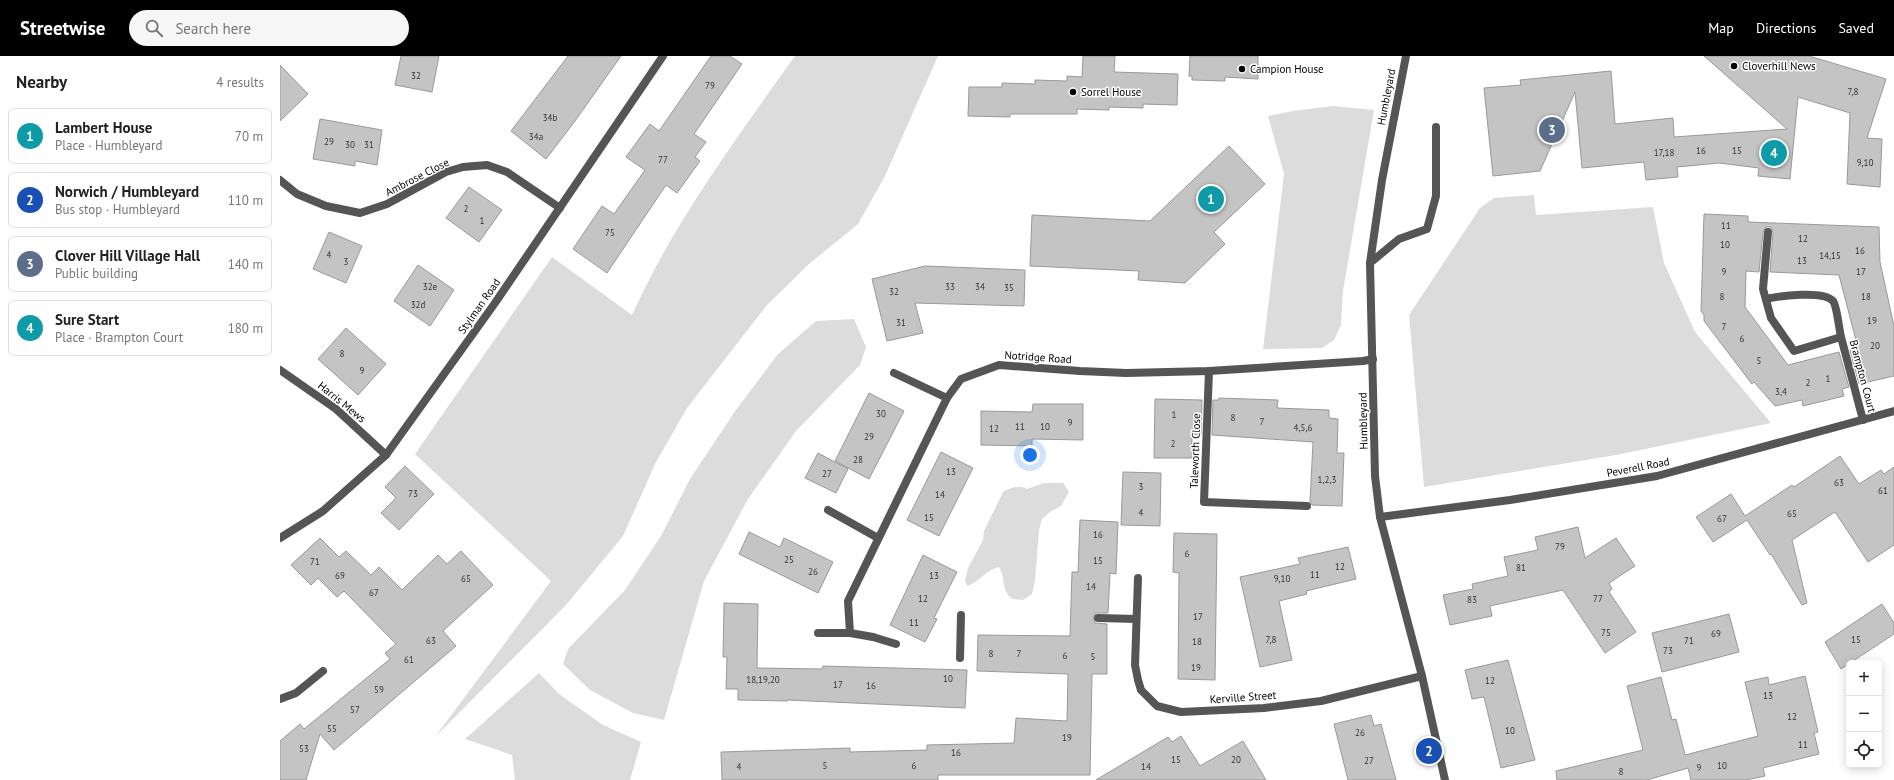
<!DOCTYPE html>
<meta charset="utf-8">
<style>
:root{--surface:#fff;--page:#f6f6f6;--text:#222;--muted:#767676;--line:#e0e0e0;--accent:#000}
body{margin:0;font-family:"PT Sans",sans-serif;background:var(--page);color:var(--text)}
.controls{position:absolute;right:12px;bottom:12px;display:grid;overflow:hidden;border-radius:6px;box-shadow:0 2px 10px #0003}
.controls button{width:36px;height:36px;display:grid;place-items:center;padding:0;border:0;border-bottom:1px solid var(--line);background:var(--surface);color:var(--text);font:20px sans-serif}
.you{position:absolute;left:750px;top:399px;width:14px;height:14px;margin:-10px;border:3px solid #fff;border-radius:50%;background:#1a73e8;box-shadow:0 0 0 6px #1a73e833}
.badge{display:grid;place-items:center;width:26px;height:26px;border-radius:50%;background:var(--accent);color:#fff;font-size:13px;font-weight:700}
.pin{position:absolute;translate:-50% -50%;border:2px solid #fff;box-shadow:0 1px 4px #0006}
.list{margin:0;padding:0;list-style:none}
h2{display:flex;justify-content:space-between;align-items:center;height:52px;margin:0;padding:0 16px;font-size:17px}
h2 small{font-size:13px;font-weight:400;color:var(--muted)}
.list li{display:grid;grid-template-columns:26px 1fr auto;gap:12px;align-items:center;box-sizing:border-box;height:56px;margin:0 8px 8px;padding:0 8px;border:1px solid var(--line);border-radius:6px}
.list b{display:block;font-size:15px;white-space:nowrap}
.list p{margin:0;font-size:13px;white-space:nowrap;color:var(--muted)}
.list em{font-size:13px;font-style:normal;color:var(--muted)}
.icon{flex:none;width:22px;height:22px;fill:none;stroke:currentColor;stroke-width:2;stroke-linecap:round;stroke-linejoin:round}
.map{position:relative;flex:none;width:1614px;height:724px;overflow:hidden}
header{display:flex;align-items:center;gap:24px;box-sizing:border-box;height:56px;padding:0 20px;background:var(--accent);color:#fff}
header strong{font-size:19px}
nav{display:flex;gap:22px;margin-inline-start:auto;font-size:14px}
.search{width:280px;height:36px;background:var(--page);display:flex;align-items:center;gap:10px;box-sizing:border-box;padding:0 14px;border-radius:22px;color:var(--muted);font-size:15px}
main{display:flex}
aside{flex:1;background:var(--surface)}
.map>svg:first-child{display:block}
.green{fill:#dcdcdc}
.building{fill:#c4c4c4;stroke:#999}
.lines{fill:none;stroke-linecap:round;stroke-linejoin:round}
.lane{stroke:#555;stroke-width:8}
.street{stroke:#555;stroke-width:8}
.poi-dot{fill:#000;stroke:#fff;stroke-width:1.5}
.labels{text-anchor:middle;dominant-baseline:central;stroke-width:3;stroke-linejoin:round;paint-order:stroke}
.number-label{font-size:9px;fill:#313131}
.poi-label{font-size:11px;fill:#000;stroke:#fff;text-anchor:start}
.street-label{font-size:11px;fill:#000;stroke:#fff}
</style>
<header>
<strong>Streetwise</strong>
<div class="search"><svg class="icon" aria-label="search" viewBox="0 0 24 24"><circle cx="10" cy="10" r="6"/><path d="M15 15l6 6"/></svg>Search here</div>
<nav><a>Map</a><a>Directions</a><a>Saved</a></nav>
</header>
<main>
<aside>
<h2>Nearby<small>4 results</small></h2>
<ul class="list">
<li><span class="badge" style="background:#0f9aa8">1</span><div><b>Lambert House</b><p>Place · Humbleyard</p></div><em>70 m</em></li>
<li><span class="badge" style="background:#1a4fb4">2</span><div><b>Norwich / Humbleyard</b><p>Bus stop · Humbleyard</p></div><em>110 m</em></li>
<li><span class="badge" style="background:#5c6f8a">3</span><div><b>Clover Hill Village Hall</b><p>Public building</p></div><em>140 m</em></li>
<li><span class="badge" style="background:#0f9aa8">4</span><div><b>Sure Start</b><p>Place · Brampton Court</p></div><em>180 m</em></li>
</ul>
</aside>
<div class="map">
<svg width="1614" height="724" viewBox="0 0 1614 724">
<rect width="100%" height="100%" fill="#fff"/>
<g class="green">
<path d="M515 0H658L605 120 578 168 529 208 487 249 407 352 376 406 343 480 286 549 155 681 271 525 135 398 272 201 352 259C394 166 456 83 515 0Z"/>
<path d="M1053 50 1094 54 1063 235 1061 269 1054 284 1042 292 983 293 1004 118 988 60 1013 55Z"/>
<path d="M1254 139 1256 159 1373 151 1384 207 1415 276 1491 367 1336 399 1144 431 1129 259 1200 152 1214 142Z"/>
<path d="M574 263 586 291 580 309 516 375 468 443 424 525 384 664 353 657 310 634 283 608 288 593 345 534 381 480 410 423 456 354 498 298 536 265Z"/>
<path d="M764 427H783L789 436 781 450 770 456 762 463 759 474 755 525 752 538 743 544 732 543C719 530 727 524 719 511 705 514 700 526 687 530L685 524 688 512 703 484 704 475 723 436C730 432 739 428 747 433Z"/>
<path d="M259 617 279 638 323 669 361 686 350 724H235L232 699 185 683Z"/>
</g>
<g class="building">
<path d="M121 0H159L152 36 115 29Z"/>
<path d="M288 0H341L295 65 266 103 231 75Z"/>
<path d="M431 0H450L462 8 414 78 426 86 415 101 420 105 397 137 386 129 327 217 293 193 322 150 334 158 365 114 346 101 370 68 379 75Z"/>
<path d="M803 0H835L834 16 898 18 897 49 863 48V52L829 51V54L797 53V58H730V61L688 60 689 31H722V27L755 28V24L787 25V20L802 21Z"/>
<path d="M910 0H978V23L945 21V25L912 24V20H909Z"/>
<path d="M1424 0H1529L1606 23 1587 82 1602 83 1600 131 1567 128 1570 57 1518 41 1510 123 1478 120 1479 112 1439 107 1397 111 1398 121 1366 124 1364 106 1302 112 1295 36 1260 115 1213 120 1204 32 1241 29 1240 24 1331 15 1335 68 1393 62 1394 81 1507 73Z"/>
<path d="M0 9 28 38 0 65Z"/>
<path d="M40 63 102 74 97 109 75 105V110L33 103Z"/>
<path d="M949 90 985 128 934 176 945 188 905 227 858 224 859 215 750 210 752 159 870 165Z"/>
<path d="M189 131 222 154 199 186 166 162Z"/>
<path d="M1424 158 1468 160V166L1599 171 1600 206 1614 270V320L1579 328 1570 294 1578 292 1559 219 1490 216 1493 176 1491 171H1486L1483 176 1479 216 1466 215 1465 251 1508 309 1559 296 1569 331 1562 333 1564 340 1523 350 1522 344 1495 350 1474 326 1472 328 1424 265V259L1421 255Z"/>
<path d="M49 176 82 190 66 227 33 213Z"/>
<path d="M138 209 174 234 150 270 114 245Z"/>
<path d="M645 210 745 214 744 250 635 247 643 277 607 285 592 223Z"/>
<path d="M66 272 106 308 78 339 38 303Z"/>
<path d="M589 337 624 355 589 423 555 405Z"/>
<path d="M939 342 998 344 997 352 1049 354V362L1058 363 1057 397H1064L1062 450 1032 449 1030 446 1033 386 932 379 933 344H939Z"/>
<path d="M875 343 922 344 921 379 912 378V402H874Z"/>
<path d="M753 348H803V384L752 383V390L701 389V355L752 356Z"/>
<path d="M661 396 693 412 659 480 627 464Z"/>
<path d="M538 397 568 413 556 437 525 422Z"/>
<path d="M1560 400 1579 428 1601 414 1604 418 1614 411V489L1588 506 1555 456 1512 484 1527 547 1522 549 1491 498 1490 499 1467 464 1433 486 1416 461 1451 438 1465 460 1512 429 1514 431Z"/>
<path d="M125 410 154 438 119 474 101 457 116 442 105 431Z"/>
<path d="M843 416 881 417 880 470 841 469Z"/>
<path d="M800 464 838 466 836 518 830 517 828 557H816L813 561 815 567 827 568V618H812L810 719H658V724H442L441 696 570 692V696L647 694V689L734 687 736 662 787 665 788 618 697 615 698 579 790 580 792 516H798Z"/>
<path d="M1298 471 1305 502 1336 482 1355 510 1329 527 1332 533 1329 536 1356 576 1325 597 1283 534 1210 550 1212 560 1170 569 1163 539 1193 533 1192 528 1228 520 1224 501 1258 494 1255 481Z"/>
<path d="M469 476 500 491 504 482 553 506 538 537 459 498Z"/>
<path d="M894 477 937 478 935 624 898 623 899 517 893 516Z"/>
<path d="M40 482 59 501 66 495 91 519 99 511 122 534 158 499 167 508 181 495 213 529 163 575 176 590 54 694 40 678 26 724H0V685L20 668 24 673 110 603 105 597 116 588 64 535 57 541 38 522 31 529 11 509Z"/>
<path d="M1068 491 1076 523 1026 535 1027 538 999 545 1012 604 980 611 960 521 1020 508 1018 502Z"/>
<path d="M643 499 677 516 654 562 657 563 645 586 610 569Z"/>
<path d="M444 547 478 548 477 612 542 613 543 610 687 614 685 652 507 644V645L458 644V633H446L447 601H443Z"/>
<path d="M1602 548 1614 567V578L1561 613 1545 586Z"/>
<path d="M1449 558 1459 596 1382 616 1372 577Z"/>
<path d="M1228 604 1255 704 1221 712 1204 641 1192 643 1185 614Z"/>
<path d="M1525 620 1538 676 1534 677 1539 698 1483 712 1485 720 1466 724H1411L1408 712 1367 724H1277L1276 715 1363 694 1347 630 1381 621 1392 664 1396 663 1405 699 1478 680 1465 626 1488 621 1489 629Z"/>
<path d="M1091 659 1094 670 1101 668 1116 724H1068L1054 668Z"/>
<path d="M901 680 920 710 963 685 986 724H816L888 681 892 686Z"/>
</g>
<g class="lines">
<g class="lane">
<path d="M1090 207 1119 183 1147 173 1156 140V71"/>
<path d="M614 317 667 342"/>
<path d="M548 454 598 482"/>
<path d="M593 581 616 588"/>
<path d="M680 602 681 559"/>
</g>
<g class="street">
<path d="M1126 0 1102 124 1090 207 1095 420 1100 461 1142 620 1165 724"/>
<path d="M0 124 17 138 46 150 80 157 107 148 166 116 183 111 207 109 227 116 280 152"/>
<path d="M1488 176 1483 233 1491 262 1514 295 1561 281 1583 364"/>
<path d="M1486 243C1499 240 1544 234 1553 245 1557 250 1559 273 1561 281"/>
<path d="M0 314 56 353 106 399"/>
<path d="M929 315 924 446 1027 450"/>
<path d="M1100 461 1230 444 1377 420 1614 355"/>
<path d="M0 482 43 455 106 399 215 247 383 0"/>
<path d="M858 522 855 609 858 624 861 634 877 650 901 656 984 652 1041 645 1142 620"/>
<path d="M818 562 856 563"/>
<path d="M538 577H570"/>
<path d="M593 581 570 577 568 545 667 342 681 323 719 309 800 315 846 317 929 315 1083 305 1093 303"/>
<path d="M0 643 16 637 43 615"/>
</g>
</g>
<g class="poi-dot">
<circle cx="1454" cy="10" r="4"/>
<circle cx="962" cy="13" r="4"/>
<circle cx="793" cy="36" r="4"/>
</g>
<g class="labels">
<g class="number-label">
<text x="136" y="19">32</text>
<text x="430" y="29">79</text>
<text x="1573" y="35">7,8</text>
<text x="270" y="61">34b</text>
<text x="256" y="80">34a</text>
<text x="49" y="85">29</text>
<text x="70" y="88">30</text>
<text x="89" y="88">31</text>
<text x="1421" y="94">16</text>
<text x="1457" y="94">15</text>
<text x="1384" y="96">17,18</text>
<text x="383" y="103">77</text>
<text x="1585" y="106">9,10</text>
<text x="186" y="152">2</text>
<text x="202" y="164">1</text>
<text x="1446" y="169">11</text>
<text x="330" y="176">75</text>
<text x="1523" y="182">12</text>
<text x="1445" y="188">10</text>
<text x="1580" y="194">16</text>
<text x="49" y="198">4</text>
<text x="1550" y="199">14,15</text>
<text x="1522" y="204">13</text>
<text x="66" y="205">3</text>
<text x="1444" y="215">9</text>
<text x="1581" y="215">17</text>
<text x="150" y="230">32e</text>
<text x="670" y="230">33</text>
<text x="700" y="230">34</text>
<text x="729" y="231">35</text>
<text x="614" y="235">32</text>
<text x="1442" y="240">8</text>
<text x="1586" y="240">18</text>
<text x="138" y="248">32d</text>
<text x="1592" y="264">19</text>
<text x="621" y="266">31</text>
<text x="1444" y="270">7</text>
<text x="1462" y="282">6</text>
<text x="1595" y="289">20</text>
<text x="62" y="297">8</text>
<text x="1479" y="304">5</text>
<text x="82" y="314">9</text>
<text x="1548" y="322">1</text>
<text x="1528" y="326">2</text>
<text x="1501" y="335">3,4</text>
<text x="601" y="357">30</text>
<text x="894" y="358">1</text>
<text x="953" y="361">8</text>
<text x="982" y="365">7</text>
<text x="790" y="366">9</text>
<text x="740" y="370">11</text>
<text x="765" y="370">10</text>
<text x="1023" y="371">4,5,6</text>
<text x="714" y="372">12</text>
<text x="589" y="380">29</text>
<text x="893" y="387">2</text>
<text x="578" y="403">28</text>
<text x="671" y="415">13</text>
<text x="547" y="417">27</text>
<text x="1047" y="423">1,2,3</text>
<text x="1559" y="426">63</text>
<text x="861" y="430">3</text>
<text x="1603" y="434">61</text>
<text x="133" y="437">73</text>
<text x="660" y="438">14</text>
<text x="861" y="456">4</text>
<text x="1512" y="457">65</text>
<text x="649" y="461">15</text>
<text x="1442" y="462">67</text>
<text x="818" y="478">16</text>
<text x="1280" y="490">79</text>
<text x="907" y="497">6</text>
<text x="509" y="503">25</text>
<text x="818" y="504">15</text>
<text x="35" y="505">71</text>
<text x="1060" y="510">12</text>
<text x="1241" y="511">81</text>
<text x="533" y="515">26</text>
<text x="1035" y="518">11</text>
<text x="60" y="519">69</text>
<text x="654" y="519">13</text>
<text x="186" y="522">65</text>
<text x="1002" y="522">9,10</text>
<text x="811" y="530">14</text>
<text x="94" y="536">67</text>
<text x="643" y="542">12</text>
<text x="1318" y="542">77</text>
<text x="1192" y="543">83</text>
<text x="918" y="560">17</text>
<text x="634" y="566">11</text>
<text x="1326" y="576">75</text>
<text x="1436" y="577">69</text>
<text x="991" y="583">7,8</text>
<text x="1576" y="583">15</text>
<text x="151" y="584">63</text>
<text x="1409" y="584">71</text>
<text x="917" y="585">18</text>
<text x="1388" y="594">73</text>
<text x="711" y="597">8</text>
<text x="739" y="597">7</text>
<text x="785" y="599">6</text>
<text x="813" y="600">5</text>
<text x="129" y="603">61</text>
<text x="916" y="611">19</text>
<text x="668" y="622">10</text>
<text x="483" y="623">18,19,20</text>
<text x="1210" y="624">12</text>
<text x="558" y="628">17</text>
<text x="591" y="629">16</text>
<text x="99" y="633">59</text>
<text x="1488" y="639">13</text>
<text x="75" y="653">57</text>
<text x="1512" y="660">12</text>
<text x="52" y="672">55</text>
<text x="1230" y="674">10</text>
<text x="1080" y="676">26</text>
<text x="787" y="681">19</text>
<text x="1523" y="688">11</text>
<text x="24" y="692">53</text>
<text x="676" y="696">16</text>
<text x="896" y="703">15</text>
<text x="956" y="703">20</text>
<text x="1089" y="704">27</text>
<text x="545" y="709">5</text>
<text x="634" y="709">6</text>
<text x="1442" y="709">10</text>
<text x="459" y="710">4</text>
<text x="866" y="710">14</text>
<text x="1419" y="711">9</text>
<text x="1341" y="715">8</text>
</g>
<g class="poi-label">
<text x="1462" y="10">Cloverhill News</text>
<text x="970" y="13">Campion House</text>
<text x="801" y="36">Sorrel House</text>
</g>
<g class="street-label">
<text transform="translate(1106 41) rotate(-79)">Humbleyard</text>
<text transform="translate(137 121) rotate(-27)">Ambrose Close</text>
<text transform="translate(199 250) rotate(-55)">Stylman Road</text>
<text transform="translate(758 301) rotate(4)">Notridge Road</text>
<text transform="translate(1583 320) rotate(75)">Brampton Court</text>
<text transform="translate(62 346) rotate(39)">Harris Mews</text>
<text transform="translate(1083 365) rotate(-91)">Humbleyard</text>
<text transform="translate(915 395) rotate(-88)">Taleworth Close</text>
<text transform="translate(1358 411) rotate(-11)">Peverell Road</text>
<text transform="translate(963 641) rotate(-4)">Kerville Street</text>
</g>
</g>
</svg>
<div class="controls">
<button>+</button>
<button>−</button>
<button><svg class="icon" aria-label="locate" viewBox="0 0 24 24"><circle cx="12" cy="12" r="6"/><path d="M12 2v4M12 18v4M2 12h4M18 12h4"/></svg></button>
</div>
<div class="you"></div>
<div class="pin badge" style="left:931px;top:143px;background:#0f9aa8">1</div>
<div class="pin badge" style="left:1149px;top:695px;background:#1a4fb4">2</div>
<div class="pin badge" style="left:1272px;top:74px;background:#5c6f8a">3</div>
<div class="pin badge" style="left:1494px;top:97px;background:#0f9aa8">4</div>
</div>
</main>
